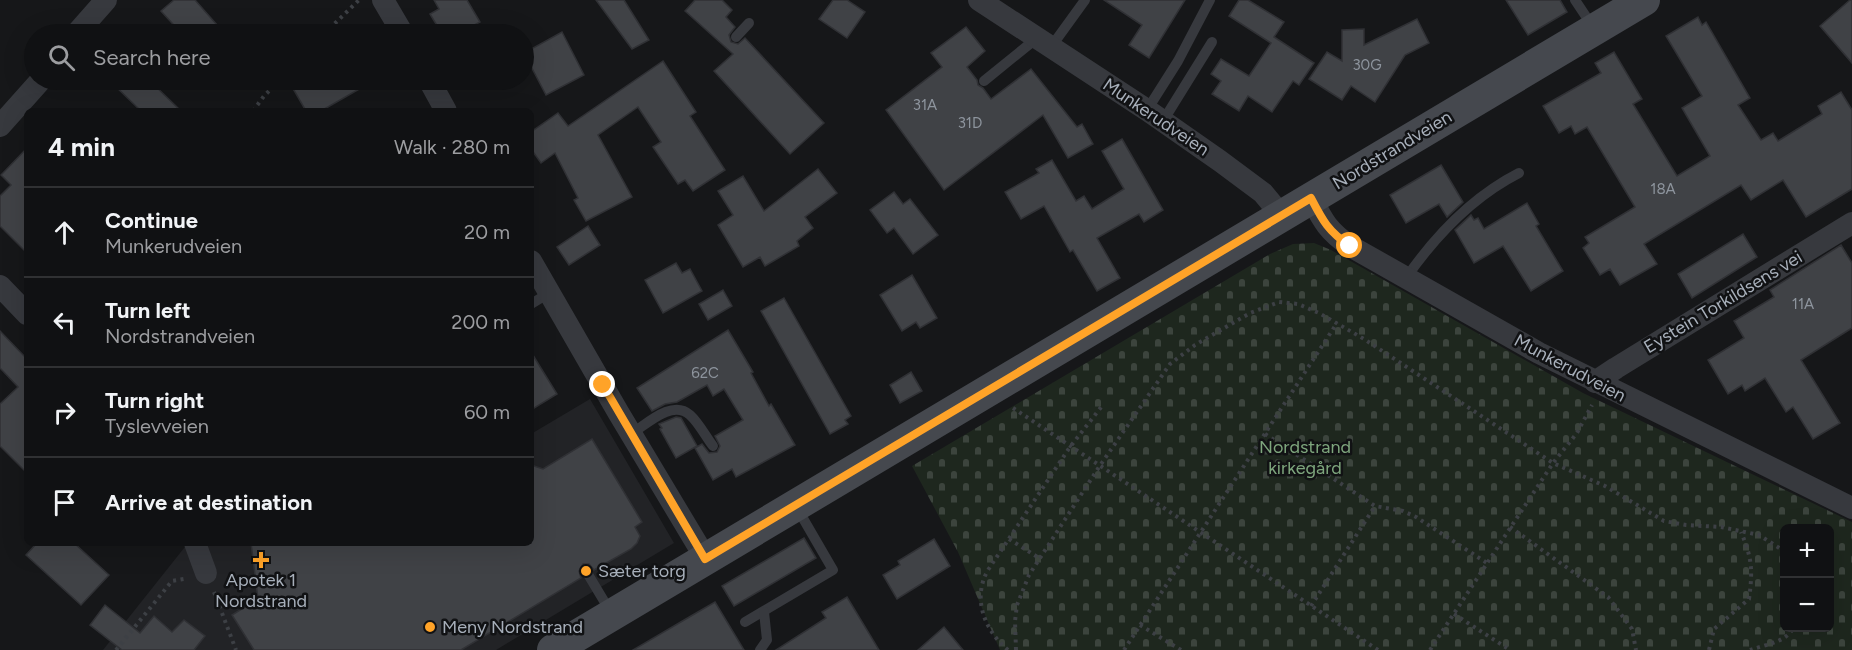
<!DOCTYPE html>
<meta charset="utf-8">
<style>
:root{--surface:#101113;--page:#191a1c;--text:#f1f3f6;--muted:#9c9da0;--line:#303133}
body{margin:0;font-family:Figtree,sans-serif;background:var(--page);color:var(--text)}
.controls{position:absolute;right:18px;bottom:18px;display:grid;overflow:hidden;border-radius:9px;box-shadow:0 6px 24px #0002}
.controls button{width:54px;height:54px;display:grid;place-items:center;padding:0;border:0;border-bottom:2px solid var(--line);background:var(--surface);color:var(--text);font:30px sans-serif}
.stop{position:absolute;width:18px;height:18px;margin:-14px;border:4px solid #ffa328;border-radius:50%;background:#fff}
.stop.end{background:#ffa328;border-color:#fff;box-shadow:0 2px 6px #0008}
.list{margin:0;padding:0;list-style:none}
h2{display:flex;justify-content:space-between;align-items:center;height:78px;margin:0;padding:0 24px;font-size:26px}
h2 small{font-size:20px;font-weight:400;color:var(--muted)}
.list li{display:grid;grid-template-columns:39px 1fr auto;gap:18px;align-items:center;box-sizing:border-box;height:90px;padding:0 24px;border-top:2px solid var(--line)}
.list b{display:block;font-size:22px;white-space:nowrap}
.list p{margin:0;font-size:20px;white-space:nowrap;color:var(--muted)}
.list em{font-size:20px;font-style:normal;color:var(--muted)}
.icon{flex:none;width:33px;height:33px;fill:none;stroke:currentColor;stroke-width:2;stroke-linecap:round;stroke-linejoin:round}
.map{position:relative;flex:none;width:1852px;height:650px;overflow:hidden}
.search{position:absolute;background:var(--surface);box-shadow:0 6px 24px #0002;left:24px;top:24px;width:510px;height:66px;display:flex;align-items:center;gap:15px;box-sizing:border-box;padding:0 21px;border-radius:33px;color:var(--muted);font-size:22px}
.panel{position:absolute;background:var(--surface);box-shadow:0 6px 24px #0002;left:24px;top:108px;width:510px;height:438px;border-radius:9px}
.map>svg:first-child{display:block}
.built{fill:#222326}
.cemetery{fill:url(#cemetery-stones);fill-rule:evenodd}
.building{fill:#404246;stroke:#303135;stroke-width:1.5}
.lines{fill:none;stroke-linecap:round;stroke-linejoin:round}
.path{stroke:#3d4045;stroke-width:4;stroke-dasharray:3 4.5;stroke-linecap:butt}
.service{stroke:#37393e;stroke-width:10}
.minor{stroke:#37393e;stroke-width:22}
.secondary{stroke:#45484e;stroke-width:32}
.route{stroke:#ffa328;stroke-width:8}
.poi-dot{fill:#ffa328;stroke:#111214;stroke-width:2}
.labels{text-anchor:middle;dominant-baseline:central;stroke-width:5;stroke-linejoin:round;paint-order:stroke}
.number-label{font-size:15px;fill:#8d949d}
.street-label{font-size:18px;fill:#a7afba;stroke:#111214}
.park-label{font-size:18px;fill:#7ea67d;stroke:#111214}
.poi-label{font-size:18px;fill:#a7afba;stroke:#111214;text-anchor:start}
</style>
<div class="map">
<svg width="1852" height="650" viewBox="0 0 1852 650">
<defs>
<pattern id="cemetery-stones" width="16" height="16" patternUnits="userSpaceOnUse" patternTransform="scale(1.5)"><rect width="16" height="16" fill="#1e271e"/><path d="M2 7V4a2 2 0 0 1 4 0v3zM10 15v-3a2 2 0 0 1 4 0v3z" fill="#3c443d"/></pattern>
</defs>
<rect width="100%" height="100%" fill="#161719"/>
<path class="built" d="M590 399 674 543 496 650H103L188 543H531V434Z"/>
<path class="cemetery" d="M1314 243 1331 250 1583 393 1852 522V650H1000L958 552 912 466 1270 254 1293 244ZM1784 528H1830V628H1784Z"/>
<g class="building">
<path d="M174 0H195L225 34H182L161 11Z"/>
<path d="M434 0H467L480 22 458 34H442L430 14 439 9Z"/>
<path d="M596 0H624L649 40 632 49Z"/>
<path d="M695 0H722L732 10 726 17 735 27 729 35 731 42 738 44 745 38 824 123 790 154 714 71 733 54 685 11Z"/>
<path d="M833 0H847L865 12 847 38 819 19Z"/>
<path d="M1104 0H1185L1149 58 1129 45 1142 25Z"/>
<path d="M1239 0H1248L1284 22 1274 37 1314 63 1299 85 1293 81 1272 112 1248 96 1239 111 1212 94 1221 81 1211 74 1221 59 1249 76 1271 43 1229 16Z"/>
<path d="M1506 0H1560L1567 12 1528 35Z"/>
<path d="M1850 0H1852V63L1820 26Z"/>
<path d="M1698 17 1702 25 1706 22 1750 98 1738 105 1761 140 1773 133 1778 141 1822 114 1818 106 1841 92 1852 110V189L1806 217 1783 180 1751 200 1741 185 1644 244 1657 264 1620 285 1610 269 1600 275 1583 248 1589 243 1585 237 1635 207 1587 127 1575 134 1571 126 1559 133 1543 106 1601 73 1595 63 1614 52 1642 99 1633 104 1677 176 1710 156 1682 108 1702 96 1666 36Z"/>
<path d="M1417 19 1429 43 1405 55 1375 102 1351 86 1342 100 1309 79 1327 52 1342 61V30L1364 29V45Z"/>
<path d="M966 27 985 51 967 67 977 80 978 85 983 88 991 99 1031 69 1077 127 1082 124 1093 144 1068 158 1043 115 944 190 886 110 942 67 931 53Z"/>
<path d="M562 32 584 75 546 95 524 53Z"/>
<path d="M663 61 696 112 690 116 725 170 693 191 685 180 678 184 653 147 661 142 638 107 598 135 632 197 586 221 574 200 578 198 555 153 541 163 531 149V132L558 113 568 126Z"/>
<path d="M109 80H149L181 111H141Z"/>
<path d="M288 80H375L321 111H306Z"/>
<path d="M1122 139 1163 210 1144 222 1139 214 1097 238 1120 278 1097 291 1073 250 1070 252 1044 206 1021 219 1005 192 1039 173 1036 169 1052 160 1076 201 1084 196 1092 209 1124 189 1102 151Z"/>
<path d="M27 148V253L0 226V196L11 185 1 175Z"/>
<path d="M1441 165 1463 202 1447 217 1439 204 1406 223 1390 195Z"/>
<path d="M818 169 837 193 805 217 813 228 797 241 799 246 765 266 760 257 743 267 718 225 733 215 718 191 743 176 764 211Z"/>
<path d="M894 192 903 204 910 199 938 235 913 254 894 228 887 233 870 210Z"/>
<path d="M1527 203 1539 224 1536 226 1563 271 1531 291 1503 246 1474 263 1455 230 1471 215 1474 220 1478 218 1484 229Z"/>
<path d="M588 226 600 245 569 265 557 247Z"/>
<path d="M1743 234 1757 257 1692 298 1678 274Z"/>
<path d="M1841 245 1852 263V328L1801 360 1840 423 1813 439 1793 407 1786 412 1765 378 1745 391 1742 385 1728 394 1708 360 1744 338 1734 321 1774 297 1770 290Z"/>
<path d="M676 263 682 273 690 269 702 291 663 313 645 280Z"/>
<path d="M912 275 937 318 920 328 916 322 902 331 880 295Z"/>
<path d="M723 290 732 306 708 320 699 304Z"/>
<path d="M784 298 851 416 845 420 848 424 830 434 761 311Z"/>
<path d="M728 330 753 372 751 373 769 406 771 404 795 445 736 477 732 469 713 480 695 448 702 444 709 453 717 452 720 446 715 436 743 420 724 389 713 396 707 385 677 402 665 404 652 411 637 388Z"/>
<path d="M0 331 27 359V473L0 446V404L18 387 0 368Z"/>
<path d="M531 352 557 394 531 410Z"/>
<path d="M911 372 922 391 900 403 890 385Z"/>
<path d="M676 417 681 418 697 446 676 458 660 429 662 428 659 424Z"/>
<path d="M592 439 642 522 635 527 640 536 637 543 631 549 594 570 589 564H583L579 571 581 578 461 650H254L232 615 258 599 251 543H531V465L543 469Z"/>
<path d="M804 538 816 558 734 606 722 586Z"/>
<path d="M934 539 950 566 897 599 883 575 900 565 898 561Z"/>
<path d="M37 543H74L109 575 81 605 26 555Z"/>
<path d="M847 597 879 650H776L826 618 822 612Z"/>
<path d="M715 602 744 650H633L691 616Z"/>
<path d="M105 605 140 633 154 616 172 632 184 620 205 636 194 650H122L90 625Z"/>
<path d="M944 627 963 650H918Z"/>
</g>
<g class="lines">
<g class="path">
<path d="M324 34 359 0"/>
<path d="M253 111 264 96 280 80"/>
<path d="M1013 408 1378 650"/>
<path d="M1265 434 1375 506 1403 511 1416 517 1487 563"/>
<path d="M1510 527 1608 597 1632 629 1636 650"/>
<path d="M1009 539 1039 558"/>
<path d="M214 592 236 650"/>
<path d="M1311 606 1375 506"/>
<path d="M1454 614 1510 650"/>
<path d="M1140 625 1181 650"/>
<path d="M116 650 172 581 184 579"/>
<path d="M1008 650C984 630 972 598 988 570L1070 447 1102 406"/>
<path d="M1016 650 1015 621 1017 605 1029 575 1099 467 1161 377 1170 364 1195 345 1250 313 1279 302 1298 304 1319 313 1364 339 1553 463 1605 486 1664 521 1686 525 1721 527 1759 535 1784 551"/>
<path d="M1124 650 1337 323"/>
<path d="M1430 650 1553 463 1577 433 1592 405"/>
<path d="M1709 650 1714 629 1749 599C1753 570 1752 558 1741 532"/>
<path d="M1750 650C1764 645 1787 642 1793 628"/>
</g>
<g class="service">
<path d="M1575 0 1593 27"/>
<path d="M736 37 749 23"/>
<path d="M1051 47 1085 0"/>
<path d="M984 81 1037 38"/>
<path d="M1147 110 1178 61 1210 0"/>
<path d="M1163 121 1212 42"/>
<path d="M1406 278C1436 235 1472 197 1519 173"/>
<path d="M531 304 549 293"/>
<path d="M631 434C647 424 672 399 690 415 699 423 706 437 713 446"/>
<path d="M586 571 610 611"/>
<path d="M745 622 833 570 797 508"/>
<path d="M760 650 767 640 764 612"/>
</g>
<g class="minor">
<path d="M383 0 403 34"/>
<path d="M979 0 1147 110 1220 161 1263 193 1282 216"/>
<path d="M76 34 106 0"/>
<path d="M429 80 446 111"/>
<path d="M0 126 41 80"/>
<path d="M1311 198C1323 221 1328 231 1350 246L1539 353 1852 508"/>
<path d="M531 261 618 412 706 559"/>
<path d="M0 286 27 314"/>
<path d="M1595 382 1616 368 1852 223"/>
<path d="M195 543 206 573"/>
</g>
<path class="secondary" d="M553 650 1644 0"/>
</g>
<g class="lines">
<path class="route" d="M603 385 705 559 1311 198C1323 221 1328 231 1350 246"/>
</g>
<g class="poi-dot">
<path d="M258 551h6v6h6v6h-6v6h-6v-6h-6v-6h6z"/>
<circle cx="586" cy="571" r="6"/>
<circle cx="430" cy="627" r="6"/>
</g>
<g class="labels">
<g class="number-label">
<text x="1367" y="65">30G</text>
<text x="925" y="105">31A</text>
<text x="970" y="123">31D</text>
<text x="1663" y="189">18A</text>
<text x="1803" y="304">11A</text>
<text x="705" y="373">62C</text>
</g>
<g class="street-label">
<text transform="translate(1156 117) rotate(34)">Munkerudveien</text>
<text transform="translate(1392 150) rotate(-31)">Nordstrandveien</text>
<text transform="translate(1723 302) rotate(-31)">Eystein Torkildsens vei</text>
<text transform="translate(1570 368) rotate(28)">Munkerudveien</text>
</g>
<g class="park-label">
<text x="1305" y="447">Nordstrand<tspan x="1305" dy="21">kirkegård</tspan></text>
</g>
<g class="poi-label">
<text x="598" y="571">Sæter torg</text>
<text x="261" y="580" text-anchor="middle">Apotek 1<tspan x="261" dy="21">Nordstrand</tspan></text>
<text x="442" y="627">Meny Nordstrand</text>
</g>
</g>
</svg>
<div class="controls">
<button>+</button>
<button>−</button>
</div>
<div class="stop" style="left:1350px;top:246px"></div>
<div class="stop end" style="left:603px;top:385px"></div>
<div class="search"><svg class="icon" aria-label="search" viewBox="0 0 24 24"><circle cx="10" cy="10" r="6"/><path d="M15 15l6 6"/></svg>Search here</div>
<section class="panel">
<h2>4 min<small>Walk · 280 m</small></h2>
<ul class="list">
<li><svg class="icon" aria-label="ahead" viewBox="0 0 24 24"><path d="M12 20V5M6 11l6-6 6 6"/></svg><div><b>Continue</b><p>Munkerudveien</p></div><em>20 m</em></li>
<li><svg class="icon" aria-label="left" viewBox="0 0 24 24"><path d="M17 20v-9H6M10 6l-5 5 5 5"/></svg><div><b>Turn left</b><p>Nordstrandveien</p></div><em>200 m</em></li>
<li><svg class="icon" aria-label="right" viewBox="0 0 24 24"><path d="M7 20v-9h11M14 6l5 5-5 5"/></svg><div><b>Turn right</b><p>Tyslevveien</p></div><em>60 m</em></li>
<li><svg class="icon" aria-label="arrive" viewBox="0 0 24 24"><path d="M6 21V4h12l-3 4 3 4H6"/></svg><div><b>Arrive at destination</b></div></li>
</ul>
</section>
</div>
